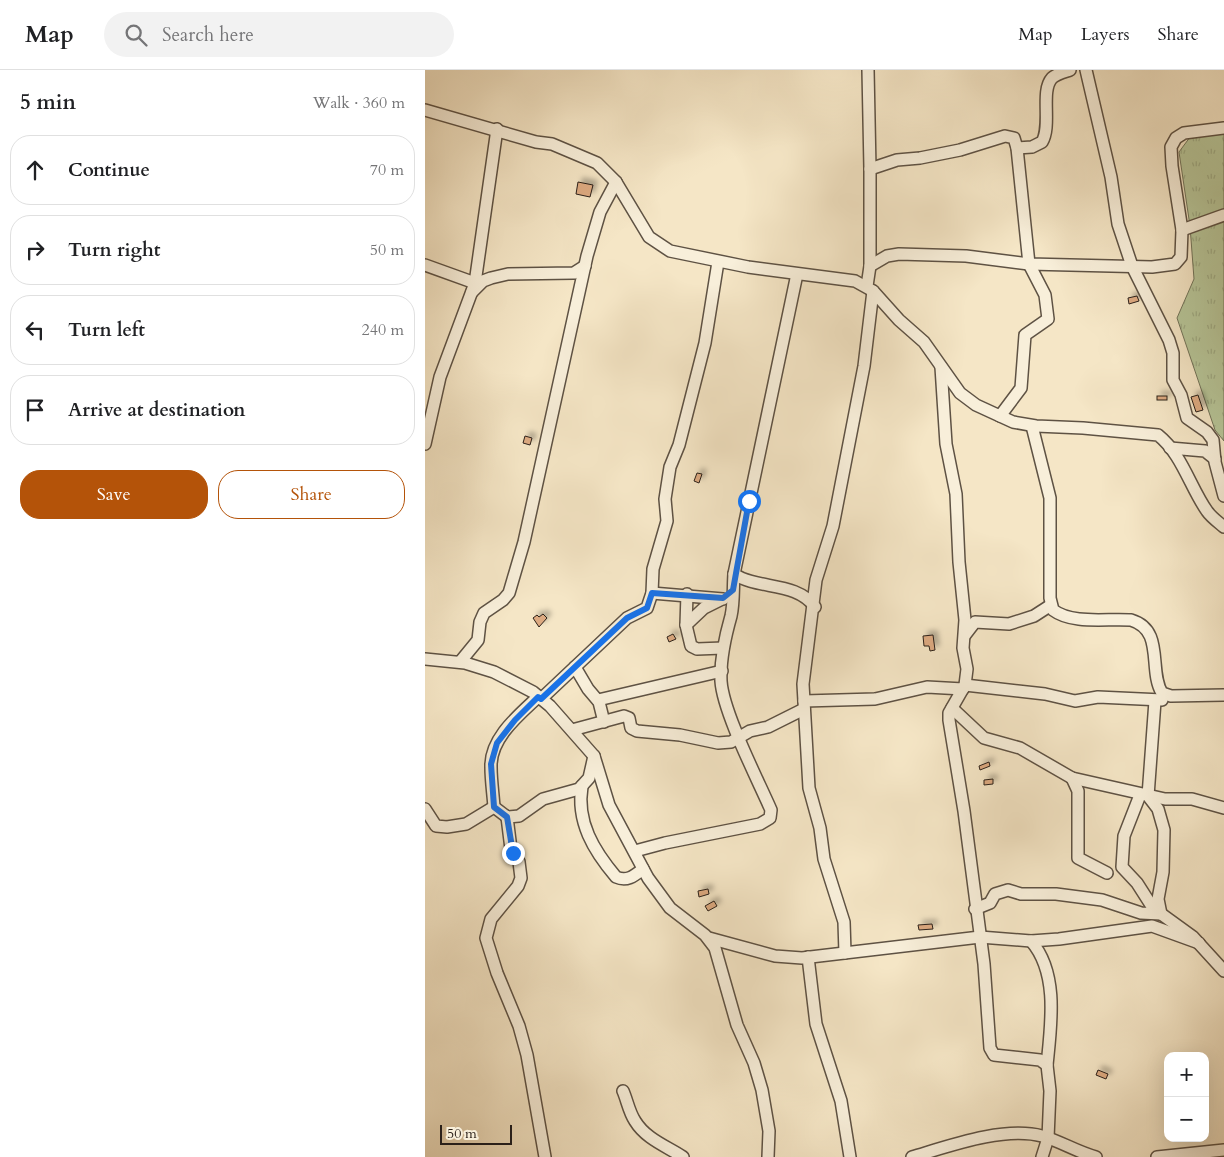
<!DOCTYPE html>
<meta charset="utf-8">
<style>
:root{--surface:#fff;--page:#f2f2f2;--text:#202124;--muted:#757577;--line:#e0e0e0;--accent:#b45309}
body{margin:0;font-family:Cardo,serif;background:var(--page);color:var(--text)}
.controls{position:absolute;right:15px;bottom:15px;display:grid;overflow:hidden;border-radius:10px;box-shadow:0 5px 20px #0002}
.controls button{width:45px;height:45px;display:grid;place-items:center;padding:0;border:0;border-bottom:1px solid var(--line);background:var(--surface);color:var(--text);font:25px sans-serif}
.scale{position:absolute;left:15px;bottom:12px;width:72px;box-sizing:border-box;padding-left:5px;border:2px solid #2b2019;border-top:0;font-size:14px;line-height:18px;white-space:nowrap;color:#2b2019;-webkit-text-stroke:4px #f8efda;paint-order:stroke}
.stop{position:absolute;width:15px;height:15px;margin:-11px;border:4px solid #1a73e8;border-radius:50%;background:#fff}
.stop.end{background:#1a73e8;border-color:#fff;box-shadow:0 1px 5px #0008}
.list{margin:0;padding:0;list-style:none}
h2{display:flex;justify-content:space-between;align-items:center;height:65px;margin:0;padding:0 20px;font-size:21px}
h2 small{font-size:16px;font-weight:400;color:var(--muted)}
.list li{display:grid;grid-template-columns:32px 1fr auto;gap:15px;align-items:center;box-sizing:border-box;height:70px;margin:0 10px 10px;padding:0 10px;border:1px solid var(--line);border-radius:20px}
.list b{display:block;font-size:19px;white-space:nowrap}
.list em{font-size:16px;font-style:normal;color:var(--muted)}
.actions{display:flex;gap:10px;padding:15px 20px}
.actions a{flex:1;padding:11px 0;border:1px solid var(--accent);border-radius:20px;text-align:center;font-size:18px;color:var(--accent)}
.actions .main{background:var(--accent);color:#fff}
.icon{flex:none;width:28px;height:28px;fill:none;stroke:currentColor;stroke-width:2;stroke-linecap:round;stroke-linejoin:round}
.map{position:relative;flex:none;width:799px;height:1087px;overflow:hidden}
header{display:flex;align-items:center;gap:30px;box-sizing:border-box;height:70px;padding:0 25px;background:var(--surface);border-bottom:1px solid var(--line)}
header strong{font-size:24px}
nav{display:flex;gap:28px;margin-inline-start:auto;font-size:18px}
.search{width:350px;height:45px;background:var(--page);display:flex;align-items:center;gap:12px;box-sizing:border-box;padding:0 18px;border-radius:28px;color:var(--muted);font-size:19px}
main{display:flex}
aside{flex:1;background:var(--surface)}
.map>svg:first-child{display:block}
.grass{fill:url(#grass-tufts);stroke:#717359}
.building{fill:#ddaa81;stroke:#2b2019;filter:url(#shadow)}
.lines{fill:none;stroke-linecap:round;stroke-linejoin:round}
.street-casing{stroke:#5e5244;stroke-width:14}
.street{stroke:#f8efda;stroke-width:11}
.route{stroke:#1a73e8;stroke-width:6}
</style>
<header>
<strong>Map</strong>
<div class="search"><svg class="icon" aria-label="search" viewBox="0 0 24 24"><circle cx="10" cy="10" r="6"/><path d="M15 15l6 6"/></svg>Search here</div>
<nav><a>Map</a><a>Layers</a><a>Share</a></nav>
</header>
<main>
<aside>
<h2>5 min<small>Walk · 360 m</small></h2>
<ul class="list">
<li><svg class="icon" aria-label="ahead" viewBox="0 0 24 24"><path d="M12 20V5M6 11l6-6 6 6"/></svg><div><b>Continue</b></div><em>70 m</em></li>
<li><svg class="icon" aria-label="right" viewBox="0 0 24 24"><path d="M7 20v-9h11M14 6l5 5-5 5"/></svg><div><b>Turn right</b></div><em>50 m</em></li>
<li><svg class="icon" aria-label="left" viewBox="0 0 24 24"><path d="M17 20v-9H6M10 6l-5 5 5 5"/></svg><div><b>Turn left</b></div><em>240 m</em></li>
<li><svg class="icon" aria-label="arrive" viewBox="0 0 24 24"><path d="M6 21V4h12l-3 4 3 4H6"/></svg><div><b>Arrive at destination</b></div></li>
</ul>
<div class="actions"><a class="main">Save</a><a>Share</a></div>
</aside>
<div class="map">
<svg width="799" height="1087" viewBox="0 0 799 1087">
<defs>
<pattern id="grass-tufts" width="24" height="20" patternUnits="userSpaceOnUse" patternTransform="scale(1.25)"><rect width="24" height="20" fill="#b7c699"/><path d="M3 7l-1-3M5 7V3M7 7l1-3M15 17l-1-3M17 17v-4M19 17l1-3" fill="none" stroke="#9eaa83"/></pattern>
<filter id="shadow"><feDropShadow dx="4.5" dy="-4.5" stdDeviation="2.5" flood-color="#0004"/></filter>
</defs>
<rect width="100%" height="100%" fill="#f5e6c6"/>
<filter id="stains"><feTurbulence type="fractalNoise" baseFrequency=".004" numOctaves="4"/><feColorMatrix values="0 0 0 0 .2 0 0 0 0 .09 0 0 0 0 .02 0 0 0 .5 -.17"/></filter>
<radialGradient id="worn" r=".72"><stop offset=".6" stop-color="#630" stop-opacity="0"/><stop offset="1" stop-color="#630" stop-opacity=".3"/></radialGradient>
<path class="grass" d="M799 60V371L790 360 752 248 769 209 765 156 754 82 768 63Z"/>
<g class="building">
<path d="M153 112 168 115 165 127 151 124Z"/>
<path d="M712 226 714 231 704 234 703 228Z"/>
<path d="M773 325 778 340 771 342 766 327Z"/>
<rect x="732" y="326" width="10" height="4"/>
<path d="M100 366 107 368 105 375 98 373Z"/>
<path d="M272 403 277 404 274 413 269 411Z"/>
<path d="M118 544 122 548 114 557 108 548 112 545 114 547Z"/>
<path d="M248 564 251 569 244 572 242 567Z"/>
<path d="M508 565 510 580 505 581 504 576H499L498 566Z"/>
<path d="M564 692 565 696 555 700 554 696Z"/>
<path d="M568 709V714L559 715V710Z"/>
<path d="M283 819 284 824 274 827 273 821Z"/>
<path d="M289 831 292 836 283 841 280 836Z"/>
<path d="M507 854 508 859 494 860 493 855Z"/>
<path d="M673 1000 683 1004 681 1009 671 1005Z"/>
</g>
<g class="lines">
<defs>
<g id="street">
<path d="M661 0 686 107 693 154 707 196 744 270 748 283V310L756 325 762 348 782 362 788 370 790 392 799 426"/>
<path d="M0 40 111 72 127 74 172 93 191 112 224 167 245 181 323 197 430 211 448 221 474 250 499 272 535 323 551 335 588 352 611 356 658 358 733 365C757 384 765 417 782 441 786 447 793 452 799 457"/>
<path d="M592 78 607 77 617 72C627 55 615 21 627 8 631 4 639 2 645 0"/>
<path d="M445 99 472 90 495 88 535 80 580 66 589 68 592 78 604 194 620 225 623 249 600 265 596 318 575 346"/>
<path d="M757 160 799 145"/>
<path d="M0 195 50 213"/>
<path d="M445 196 462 186 474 184 541 186 604 194 727 197 750 194 756 187 757 160 747 96 746 77 751 68 759 63 799 58"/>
<path d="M442 216 445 196V99L443 0"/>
<path d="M47 222 58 211 66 208 83 204 149 203 160 196"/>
<path d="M516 297 521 374 531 424 534 492 540 550 538 578 542 599 540 615 524 643V650L539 741 559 894 565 978 569 985 615 990 622 995 625 1021 623 1068 617 1087"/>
<path d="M607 356 625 428V528L628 540C648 555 683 548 706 550 740 560 723 600 737 623L746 626 799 625"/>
<path d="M0 374 15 307 50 213 72 59"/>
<path d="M745 378 780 381 790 389"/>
<path d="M309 504C333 520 371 511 390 537"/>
<path d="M227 523 298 529"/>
<path d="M262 524 261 555 266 576 272 579 298 578"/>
<path d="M261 555 279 538 295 530"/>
<path d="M540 565 550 552 584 554 609 546 626 535"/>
<path d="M0 589 40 593 69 602 108 622 125 636 169 686 184 735 223 808 245 838 280 865 290 878 312 955 329 993 337 1020 344 1061 343 1087"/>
<path d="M35 592 53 570 55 552 59 543 78 530 84 523 99 472 162 186 175 142 191 112"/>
<path d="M150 597 163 619 174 632 179 652"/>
<path d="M540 615 620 624 650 631 673 627 737 630"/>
<path d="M116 629 202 548 222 538 227 523 228 499 242 451 240 429 245 397 254 375 280 273 293 192"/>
<path d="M173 630 297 601"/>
<path d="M379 631 450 629 502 617 538 619"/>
<path d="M527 638 559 668 595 678 647 708 740 729H767L799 738"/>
<path d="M147 660 199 646 204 648 206 658 212 661 255 665 293 673 306 672 325 661 343 657 379 639"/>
<path d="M647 708 653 721V788L682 803"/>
<path d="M157 716C151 752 169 781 191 807 202 812 209 806 218 799"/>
<path d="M715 725 699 766 697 797 712 813 728 838 768 867 799 901"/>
<path d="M69 737C68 723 66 710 66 697 65 668 94 645 113 627"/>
<path d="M0 739 11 756 22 757 41 754 69 737 82 747 94 746 118 729 154 719 164 708 169 686"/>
<path d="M82 747 86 779 94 792 96 808 93 816 66 849 61 868 72 903 94 956 102 985 120 1087"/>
<path d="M210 781 240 773 335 754 345 748 346 740C332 708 298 642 296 611 295 588 300 567 306 546 309 533 308 518 309 504L372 204"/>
<path d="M550 839 565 833 570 824 583 820 596 824H631L677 830 716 843 736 844 733 829 738 802 739 760 733 739 723 726 730 631"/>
<path d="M284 868 350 886 377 888 555 867 606 871 634 869 727 856 774 873"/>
<path d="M606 871C634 903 626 955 622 995"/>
<path d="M420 883 419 852 399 789 395 758 384 718 378 614 391 510 408 456 439 296 448 221"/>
<path d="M383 887 391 954 416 1031 425 1087"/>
<path d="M198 1021C202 1030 204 1042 210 1051 221 1069 241 1076 258 1087"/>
<path d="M487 1087C524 1076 579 1056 617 1066 635 1071 652 1082 671 1087"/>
<path d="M732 1087 799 1080"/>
</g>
</defs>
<use href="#street" class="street-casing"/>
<use href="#street" class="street"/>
</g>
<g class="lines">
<path class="route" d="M88 783 82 747 69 737 66 694 72 673 90 650 113 627 116 629 202 548 222 538 227 523 298 528 308 520 324 431"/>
</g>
<rect width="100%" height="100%" filter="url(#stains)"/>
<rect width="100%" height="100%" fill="url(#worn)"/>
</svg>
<div class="controls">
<button>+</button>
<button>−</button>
</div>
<div class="scale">50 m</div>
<div class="stop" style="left:324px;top:431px"></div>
<div class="stop end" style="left:88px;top:783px"></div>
</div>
</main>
